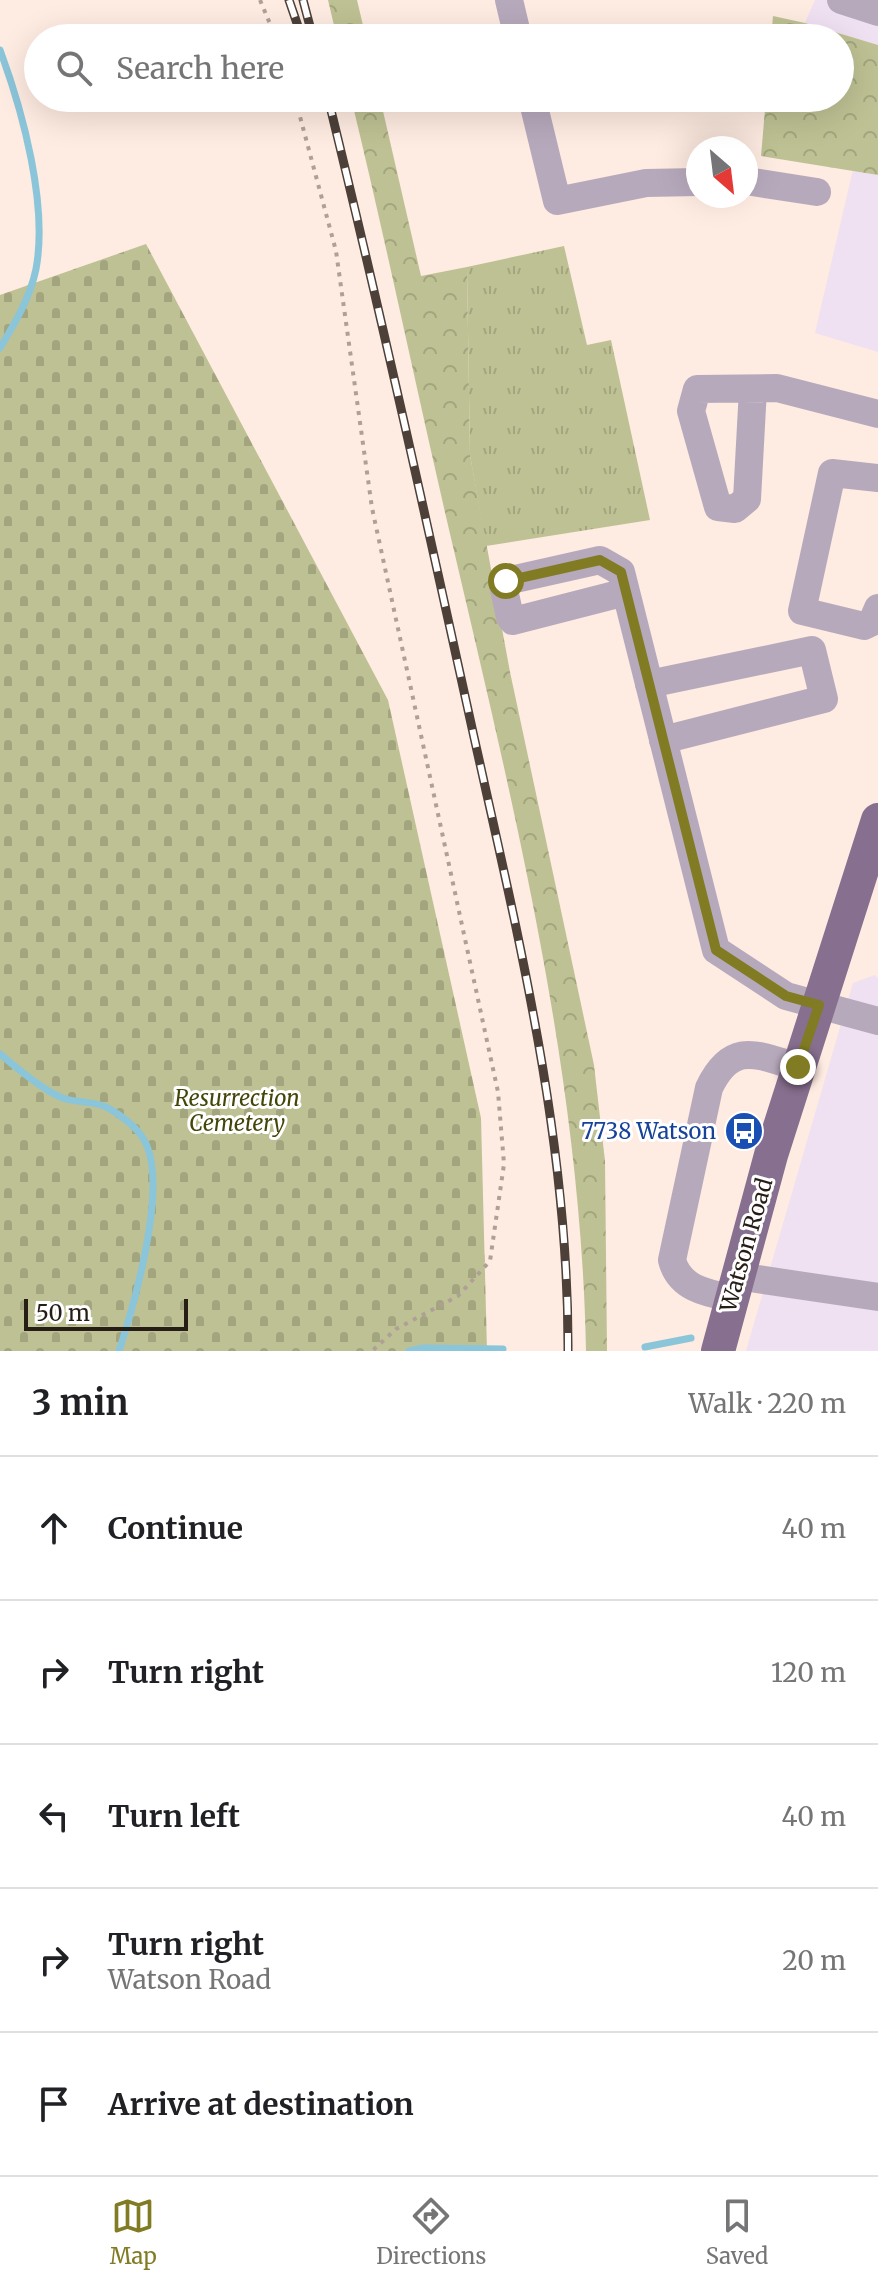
<!DOCTYPE html>
<meta charset="utf-8">
<style>
:root{--surface:#fff;--page:#f2f2f2;--text:#202124;--muted:#757577;--line:#e0e0e0;--accent:#817c23}
body{margin:0;font-family:Merriweather,serif;background:var(--page);color:var(--text)}
.compass{position:absolute;left:686px;top:136px;width:72px;height:72px;border-radius:50%;background:var(--surface);box-shadow:0 8px 32px #0002;rotate:152deg}
.scale{position:absolute;left:24px;bottom:20px;width:164px;box-sizing:border-box;padding-left:8px;border:4px solid #271d17;border-top:0;font-size:22px;line-height:28px;white-space:nowrap;color:#271d17;-webkit-text-stroke:6px #fff;paint-order:stroke}
.stop{position:absolute;width:24px;height:24px;margin:-18px;border:6px solid #817c23;border-radius:50%;background:#fff}
.stop.end{background:#817c23;border-color:#fff;box-shadow:0 2px 8px #0008}
.list{margin:0;padding:0;list-style:none}
h2{display:flex;justify-content:space-between;align-items:center;height:104px;margin:0;padding:0 32px;font-size:34px}
h2 small{font-size:26px;font-weight:400;color:var(--muted)}
.list li{display:grid;grid-template-columns:52px 1fr auto;gap:24px;align-items:center;box-sizing:border-box;height:144px;padding:0 32px;border-top:2px solid var(--line)}
.list b{display:block;font-size:30px;white-space:nowrap}
.list p{margin:0;font-size:26px;white-space:nowrap;color:var(--muted)}
.list em{font-size:26px;font-style:normal;color:var(--muted)}
.icon{flex:none;width:44px;height:44px;fill:none;stroke:currentColor;stroke-width:2;stroke-linecap:round;stroke-linejoin:round}
.map{position:relative;flex:none;width:878px;height:1351px;overflow:hidden}
.search{position:absolute;background:var(--surface);box-shadow:0 8px 32px #0002;left:24px;right:24px;top:24px;height:88px;display:flex;align-items:center;gap:20px;box-sizing:border-box;padding:0 28px;border-radius:44px;color:var(--muted);font-size:30px}
.sheet{height:824px;background:var(--surface)}
nav{display:flex;justify-content:space-around;align-items:center;box-sizing:border-box;height:112px;border-top:2px solid var(--line);background:var(--surface);font-size:22px;color:var(--muted)}
nav a{display:grid;justify-items:center;gap:4px}
nav .on{color:var(--accent)}
.map>svg:first-child{display:block}
.commercial{fill:#efe0f2}
.grass{fill:url(#grass-tufts)}
.forest{fill:url(#forest-crowns)}
.cemetery{fill:url(#cemetery-stones)}
.lines{fill:none;stroke-linecap:round;stroke-linejoin:round}
.stream{stroke:#8bc5da;stroke-width:7}
.path{stroke:#afa097;stroke-width:4;stroke-dasharray:4 6;stroke-linecap:butt}
.minor{stroke:#b7a9bc;stroke-width:28}
.major{stroke:#876f8f;stroke-width:34}
.rail-casing{stroke:#4c4039;stroke-width:9}
.rail{stroke:#fff;stroke-width:6;stroke-dasharray:18;stroke-linecap:butt}
.route{stroke:#817c23;stroke-width:10}
.labels{text-anchor:middle;dominant-baseline:central;stroke-width:6;stroke-linejoin:round;paint-order:stroke}
.park-label{font-size:22px;font-style:italic;fill:#444508;stroke:#fff}
.transit-label{font-size:22px;fill:#164399;stroke:#fff;text-anchor:end}
.street-label{font-size:22px;fill:#271d17;stroke:#fff}
</style>
<div class="map">
<svg width="878" height="1351" viewBox="0 0 878 1351">
<defs>
<pattern id="grass-tufts" width="24" height="20" patternUnits="userSpaceOnUse" patternTransform="scale(2)"><rect width="24" height="20" fill="#bec193"/><path d="M3 7l-1-3M5 7V3M7 7l1-3M15 17l-1-3M17 17v-4M19 17l1-3" fill="none" stroke="#a3a57e"/></pattern>
<pattern id="forest-crowns" width="20" height="18" patternUnits="userSpaceOnUse" patternTransform="scale(2)"><rect width="20" height="18" fill="#bec193"/><path d="M2 6a3 3 0 1 1 6 0M12 15a3 3 0 1 1 6 0" fill="none" stroke="#a3a57e"/></pattern>
<pattern id="cemetery-stones" width="16" height="16" patternUnits="userSpaceOnUse" patternTransform="scale(2)"><rect width="16" height="16" fill="#bec193"/><path d="M2 7V4a2 2 0 0 1 4 0v3zM10 15v-3a2 2 0 0 1 4 0v3z" fill="#a3a57e"/></pattern>
</defs>
<rect width="100%" height="100%" fill="#feebe1"/>
<g class="commercial">
<path d="M815 0H878V45L805 23Z"/>
<path d="M853 170 878 175V352L815 333Z"/>
<path d="M875 975 878 979V1351H746L853 983Z"/>
</g>
<path class="grass" d="M564 246 587 345 611 340 650 520 486 546 470 455 467 267Z"/>
<g class="forest">
<path d="M328 0H357L366 38H337Z"/>
<path d="M773 16 805 23 878 45V175L761 156 766 98H840V38H771Z"/>
<path d="M351 98H380L421 276 467 267 470 455 510 672 594 1065 605 1161 607 1351H586C581 1081 516 816 455 555 419 403 388 250 351 98Z"/>
</g>
<path class="cemetery" d="M146 244 388 700 481 1118 487 1351H0V295Z"/>
<g class="lines">
<g class="stream">
<path d="M0 50C23 112 48 205 36 269 30 298 15 323 0 348"/>
<path d="M0 1054C14 1066 49 1095 66 1099 79 1103 96 1101 108 1108 122 1116 141 1130 147 1146 166 1192 135 1302 119 1351"/>
<path d="M645 1347 691 1338"/>
<path d="M409 1351 423 1348 503 1349"/>
</g>
<g class="path">
<path d="M260 0 276 38"/>
<path d="M295 98 336 251 372 508 498 1092 504 1164 490 1261 458 1296 396 1329 372 1351"/>
</g>
<g class="minor">
<path d="M509 0 518 38"/>
<path d="M841 0 878 12"/>
<path d="M532 98 557 201 646 183 698 182"/>
<path d="M746 181 817 192"/>
<path d="M753 389 747 499 735 509 718 507 691 411 697 389 777 388 878 414"/>
<path d="M878 478 832 473 802 611 864 626 872 622 878 608"/>
<path d="M626 592 513 621 510 617 503 585 506 581 600 560 621 572 626 592 716 950 786 996 878 1021"/>
<path d="M649 684 812 650 824 699 663 740"/>
<path d="M737 1276 878 1297"/>
<path d="M731 1298C706 1293 679 1288 672 1260L709 1088C732 1040 757 1055 798 1067"/>
</g>
<path class="major" d="M718 1351 771 1155 878 820"/>
<defs>
<g id="rail">
<path d="M289 0 302 38"/>
<path d="M303 0 312 34"/>
<path d="M328 98C380 310 427 523 474 737 519 939 569 1143 568 1351"/>
</g>
</defs>
<use href="#rail" class="rail-casing"/>
<use href="#rail" class="rail"/>
</g>
<g class="lines">
<path class="route" d="M506 581 600 560 621 572 716 950 786 996 819 1005 798 1067"/>
</g>
<defs>
<symbol id="bus-disc" viewBox="-11 -11 22 22"><circle r="9.5" fill="#1a4fb4" stroke="#fff"/><path d="M-5-6H5V4H4V6H2V4H-2V6H-4V4H-5ZM-3.5-4V0h7V-4ZM-3.5 1.2v1.5H-2V1.2ZM2 1.2v1.5H3.5V1.2Z" fill="#fff"/></symbol>
</defs>
<g fill-rule="evenodd">
<use href="#bus-disc" x="722" y="1109" width="44" height="44"/>
</g>
<g class="labels">
<g class="park-label">
<text x="237" y="1098">Resurrection<tspan x="237" dy="25">Cemetery</tspan></text>
</g>
<g class="transit-label">
<text x="716" y="1131">7738 Watson</text>
</g>
<g class="street-label">
<text transform="translate(746 1245) rotate(-74)">Watson Road</text>
</g>
</g>
</svg>
<svg class="compass" viewBox="-18 -18 36 36"><path d="M0-13l5 13h-10z" fill="#e53935"/><path d="M0 13l5-13h-10z" fill="#757577"/></svg>
<div class="scale">50 m</div>
<div class="stop" style="left:506px;top:581px"></div>
<div class="stop end" style="left:798px;top:1067px"></div>
<div class="search"><svg class="icon" aria-label="search" viewBox="0 0 24 24"><circle cx="10" cy="10" r="6"/><path d="M15 15l6 6"/></svg>Search here</div>
</div>
<section class="sheet">
<h2>3 min<small>Walk · 220 m</small></h2>
<ul class="list">
<li><svg class="icon" aria-label="ahead" viewBox="0 0 24 24"><path d="M12 20V5M6 11l6-6 6 6"/></svg><div><b>Continue</b></div><em>40 m</em></li>
<li><svg class="icon" aria-label="right" viewBox="0 0 24 24"><path d="M7 20v-9h11M14 6l5 5-5 5"/></svg><div><b>Turn right</b></div><em>120 m</em></li>
<li><svg class="icon" aria-label="left" viewBox="0 0 24 24"><path d="M17 20v-9H6M10 6l-5 5 5 5"/></svg><div><b>Turn left</b></div><em>40 m</em></li>
<li><svg class="icon" aria-label="right" viewBox="0 0 24 24"><path d="M7 20v-9h11M14 6l5 5-5 5"/></svg><div><b>Turn right</b><p>Watson Road</p></div><em>20 m</em></li>
<li><svg class="icon" aria-label="arrive" viewBox="0 0 24 24"><path d="M6 21V4h12l-3 4 3 4H6"/></svg><div><b>Arrive at destination</b></div></li>
</ul>
</section>
<nav>
<a class="on"><svg class="icon" aria-label="map" viewBox="0 0 24 24"><path d="M3 6l6-2 6 2 6-2v14l-6 2-6-2-6 2zM9 4v14M15 6v14"/></svg>Map</a>
<a><svg class="icon" aria-label="directions" viewBox="0 0 24 24"><path d="M12 3l9 9-9 9-9-9zM9 14v-3h6M13 9l2 2-2 2"/></svg>Directions</a>
<a><svg class="icon" aria-label="saved" viewBox="0 0 24 24"><path d="M7 4h10v16l-5-4-5 4z"/></svg>Saved</a>
</nav>
